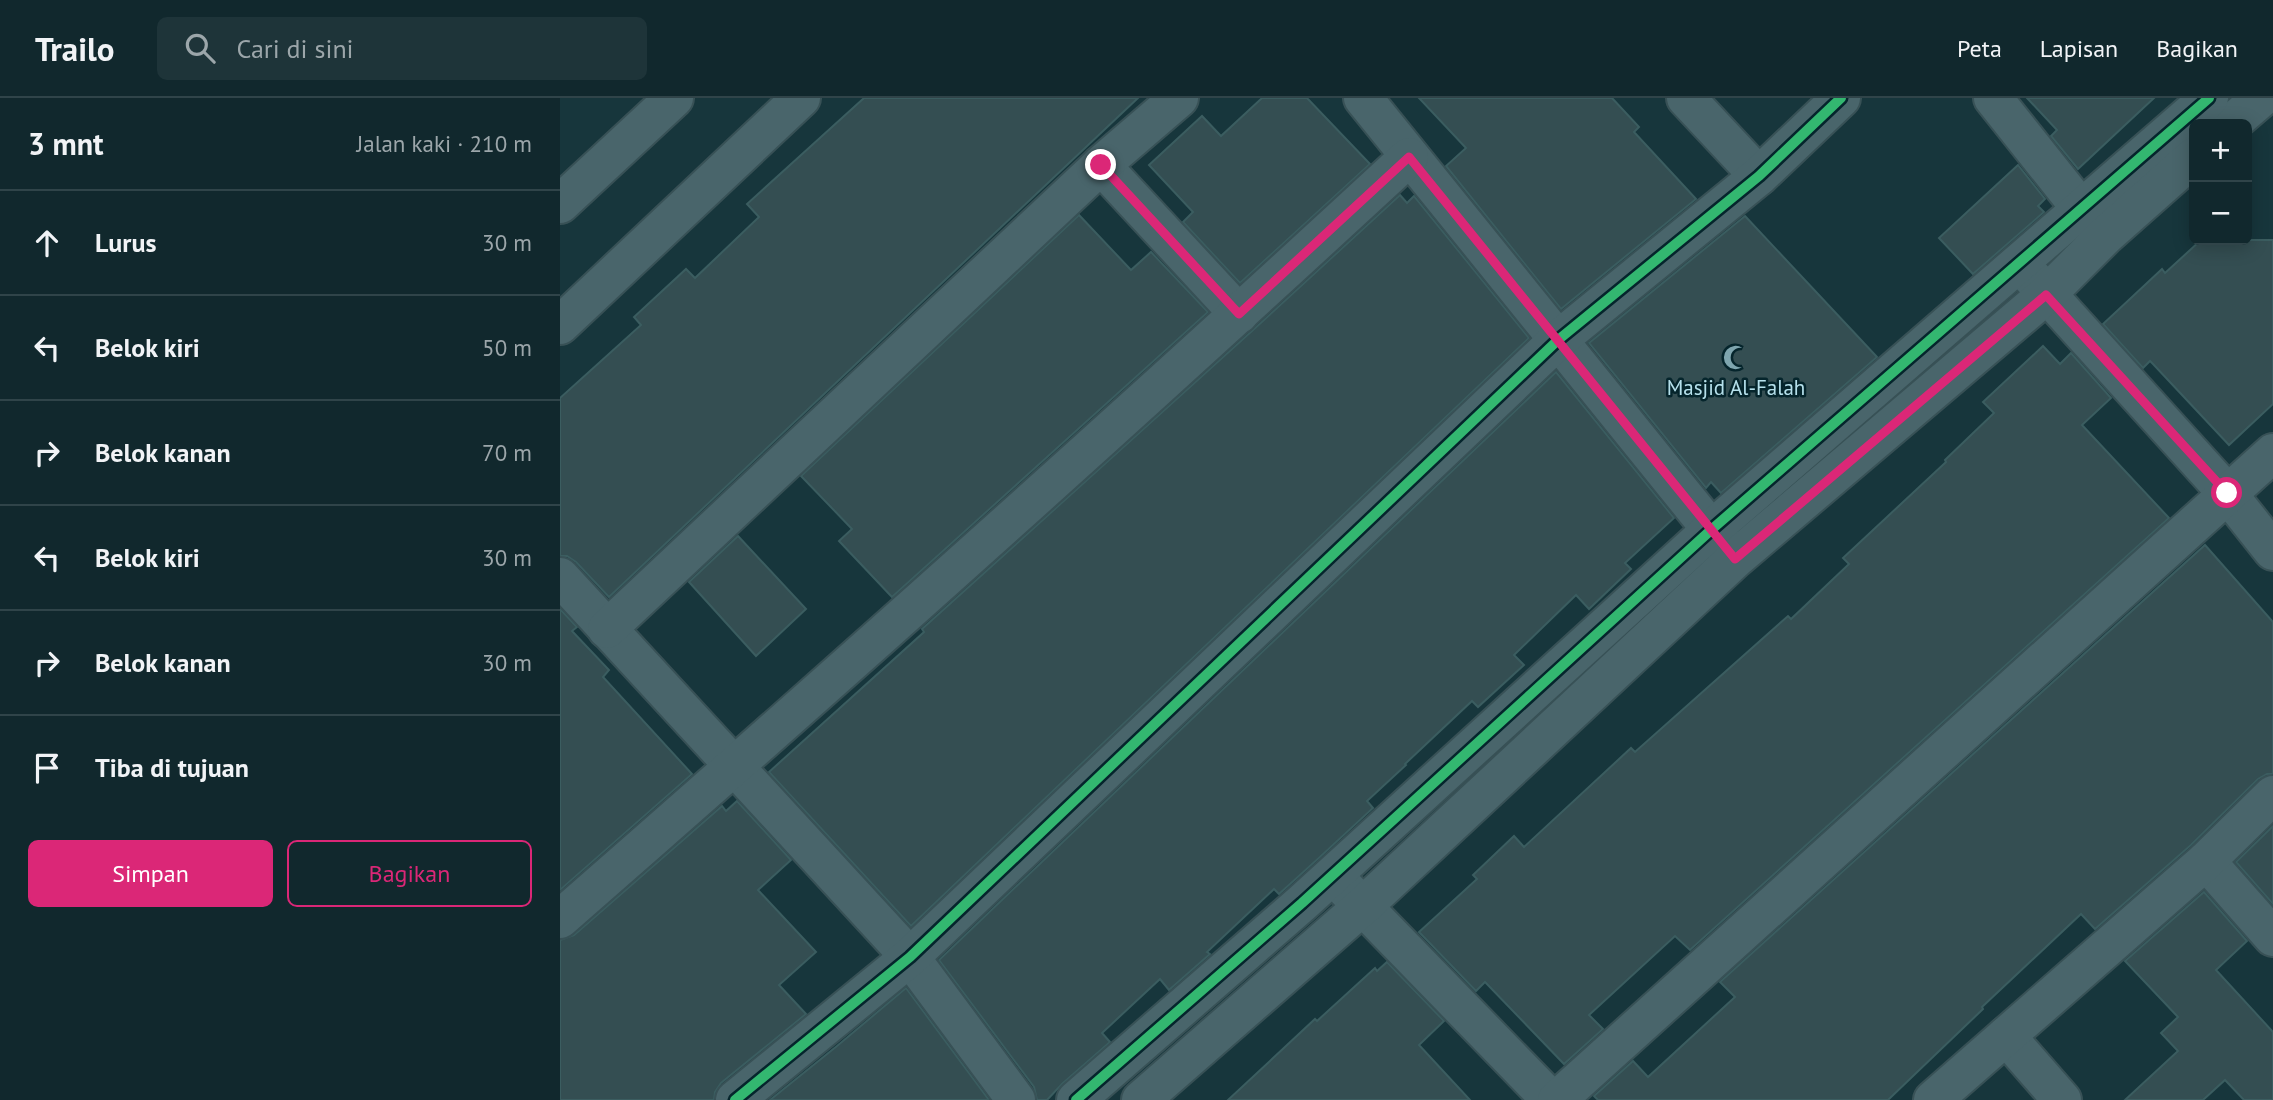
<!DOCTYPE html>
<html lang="id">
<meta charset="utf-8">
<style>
:root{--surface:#11282d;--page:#1e3439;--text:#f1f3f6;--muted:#9ca6aa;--line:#304449;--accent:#db2777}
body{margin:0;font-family:"PT Sans",sans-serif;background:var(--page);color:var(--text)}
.controls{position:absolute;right:21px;top:21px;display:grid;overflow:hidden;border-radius:10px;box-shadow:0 4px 18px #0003}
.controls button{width:63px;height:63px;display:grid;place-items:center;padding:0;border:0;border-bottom:2px solid var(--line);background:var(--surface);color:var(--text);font:35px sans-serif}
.stop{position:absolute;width:21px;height:21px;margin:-16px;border:5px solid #db2777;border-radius:50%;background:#fff}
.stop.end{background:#db2777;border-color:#fff;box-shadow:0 2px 7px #0008}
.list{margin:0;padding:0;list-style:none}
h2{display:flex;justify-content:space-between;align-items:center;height:91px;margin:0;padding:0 28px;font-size:30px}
h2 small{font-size:23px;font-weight:400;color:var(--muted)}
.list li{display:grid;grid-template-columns:46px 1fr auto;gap:21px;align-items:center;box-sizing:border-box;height:105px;padding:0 28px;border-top:2px solid var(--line)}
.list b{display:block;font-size:26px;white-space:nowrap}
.list em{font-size:23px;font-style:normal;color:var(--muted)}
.actions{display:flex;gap:14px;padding:21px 28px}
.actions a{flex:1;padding:16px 0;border:2px solid var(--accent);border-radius:10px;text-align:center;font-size:24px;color:var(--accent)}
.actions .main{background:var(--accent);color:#fff}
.icon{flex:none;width:38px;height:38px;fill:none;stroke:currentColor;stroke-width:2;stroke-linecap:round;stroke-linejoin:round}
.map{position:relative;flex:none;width:1713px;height:1002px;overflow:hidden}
header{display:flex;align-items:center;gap:42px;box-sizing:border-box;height:98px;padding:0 35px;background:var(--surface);border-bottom:2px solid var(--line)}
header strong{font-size:33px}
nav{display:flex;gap:38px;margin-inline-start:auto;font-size:24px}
.search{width:490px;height:63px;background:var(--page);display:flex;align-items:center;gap:18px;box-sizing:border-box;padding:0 24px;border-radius:10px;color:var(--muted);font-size:26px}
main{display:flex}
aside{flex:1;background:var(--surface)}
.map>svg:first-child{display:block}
.building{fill:#344e52;stroke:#3b5d60;stroke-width:2}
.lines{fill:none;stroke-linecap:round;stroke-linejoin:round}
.minor-casing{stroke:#385156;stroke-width:42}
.minor{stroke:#49656b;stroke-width:38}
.cycleway-casing{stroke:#05252c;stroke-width:15}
.cycleway{stroke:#33b770;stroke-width:10}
.route{stroke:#db2777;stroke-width:9}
.labels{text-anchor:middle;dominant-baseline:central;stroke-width:5;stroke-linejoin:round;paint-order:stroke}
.poi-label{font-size:21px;fill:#b6e1ec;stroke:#05252c}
</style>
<header>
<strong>Trailo</strong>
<div class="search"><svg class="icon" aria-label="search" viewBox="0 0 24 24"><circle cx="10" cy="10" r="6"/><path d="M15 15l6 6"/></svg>Cari di sini</div>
<nav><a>Peta</a><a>Lapisan</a><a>Bagikan</a></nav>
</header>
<main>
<aside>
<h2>3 mnt<small>Jalan kaki · 210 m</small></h2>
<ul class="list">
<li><svg class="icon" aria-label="ahead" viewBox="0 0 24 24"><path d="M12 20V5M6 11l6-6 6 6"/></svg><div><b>Lurus</b></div><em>30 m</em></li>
<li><svg class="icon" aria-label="left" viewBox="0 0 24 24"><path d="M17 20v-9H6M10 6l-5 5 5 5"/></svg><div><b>Belok kiri</b></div><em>50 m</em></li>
<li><svg class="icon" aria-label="right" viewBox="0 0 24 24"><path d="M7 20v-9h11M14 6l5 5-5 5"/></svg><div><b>Belok kanan</b></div><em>70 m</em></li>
<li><svg class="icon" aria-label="left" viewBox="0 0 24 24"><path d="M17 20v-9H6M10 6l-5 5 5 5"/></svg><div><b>Belok kiri</b></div><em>30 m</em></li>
<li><svg class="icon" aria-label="right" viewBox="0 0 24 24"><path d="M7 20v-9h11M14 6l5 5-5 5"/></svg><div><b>Belok kanan</b></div><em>30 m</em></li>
<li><svg class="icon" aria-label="arrive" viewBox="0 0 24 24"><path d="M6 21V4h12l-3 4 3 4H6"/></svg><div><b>Tiba di tujuan</b></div></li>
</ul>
<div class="actions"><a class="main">Simpan</a><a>Bagikan</a></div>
</aside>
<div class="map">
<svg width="1713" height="1002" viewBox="0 0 1713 1002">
<rect width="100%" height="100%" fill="#17363c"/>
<g class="building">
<path d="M304 0H578L49 499 16 464 7 458H0V300L81 227 74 219 126 171 135 180 199 119 187 106Z"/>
<path d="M702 0H747L810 66 680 185 623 124 633 114 589 67 642 18 661 38Z"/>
<path d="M859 0H1052L1079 29 1074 34 1136 101 1001 211 886 68 906 50Z"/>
<path d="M1467 0H1594L1518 71 1491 38 1497 32Z"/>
<path d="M1458 67 1485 101 1478 108 1484 114 1413 176 1379 140Z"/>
<path d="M840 97 847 105 854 98 969 240 351 828 209 674 364 534 362 531 693 232Z"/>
<path d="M519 117 571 172 591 154 648 214 332 499 279 443 292 431 241 378Z"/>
<path d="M1185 118 1317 259 1161 395 1151 384 1146 390 1029 245Z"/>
<path d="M1641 142H1713V306L1669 347 1593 266 1590 263 1583 270 1543 226 1602 171 1605 175Z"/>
<path d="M1483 248 1500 266 1511 255 1551 300 1522 327 1609 420 1130 852 1115 838 1029 917 1043 931 1004 966 925 884 916 893 859 834 917 781 913 777 954 738 964 749 1071 650 1075 654 1228 518 1231 521 1289 466 1283 460 1386 364 1385 362 1434 315 1423 304Z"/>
<path d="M996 274 1114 420 1065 465 1071 471 1029 511 1016 497 954 557 964 567 918 609 912 603 845 666 846 667 807 703 813 710 760 759 719 796 714 791 647 854 650 856 609 892 600 881 542 935 550 944 502 986 487 1002H477L474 989 379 862Z"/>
<path d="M178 438 246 511 196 558 129 484Z"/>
<path d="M1645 447 1713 524V676H1707L1698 681 1631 747 1535 831 1521 816 1422 909 1423 911 1328 1002H1038L1034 998 1073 963 1088 979 1175 899 1160 884Z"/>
<path d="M0 511 17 529 12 533 49 572 43 579 132 676 0 792Z"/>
<path d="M177 703 231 762 198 792 256 854 219 887 246 916 161 985 155 994 154 1002H0V842L14 837 162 708 166 713Z"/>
<path d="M1713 728V806L1676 764Z"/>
<path d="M1644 794 1687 843 1656 872 1713 934V1002H1684L1665 982 1643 1002H1565L1618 953 1601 935 1618 919 1565 863Z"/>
<path d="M827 864 884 923 859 947 910 1002H668L755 921 757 923 815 870 817 873Z"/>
<path d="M346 890 429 1002H210L277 948Z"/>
</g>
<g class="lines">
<defs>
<g id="minor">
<path d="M803 0 1167 451"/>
<path d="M1126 0 1199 78"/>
<path d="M1433 0 1522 112 1540 130"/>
<path d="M1671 26 1701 0"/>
<path d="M541 67 679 216"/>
<path d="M0 106 114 0"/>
<path d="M1469 176 1667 395 1713 453"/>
<path d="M0 227 241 0"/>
<path d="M0 479 350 859 456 1002"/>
<path d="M47 531 541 67 619 0"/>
<path d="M1646 763 1713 839"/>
<path d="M786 791 991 1002"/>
<path d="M0 821C286 571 570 317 849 59"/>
<path d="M1446 938 1502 1002"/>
<path d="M175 1002 350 859 998 242 1199 78 1281 0"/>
<path d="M516 1002 742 805 1151 432 1649 0"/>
<path d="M581 1002 803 808 1175 461 1486 197 1546 137 1634 59"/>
<path d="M997 1002 1713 355"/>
<path d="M1373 1002 1646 763 1713 697"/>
</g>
</defs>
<use href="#minor" class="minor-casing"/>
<use href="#minor" class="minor"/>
<defs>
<g id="cycleway">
<path d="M175 1002 350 859 998 242 1199 78 1281 0"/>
<path d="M516 1002 742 805 1151 432 1649 0"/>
</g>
</defs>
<use href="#cycleway" class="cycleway-casing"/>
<use href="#cycleway" class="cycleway"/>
</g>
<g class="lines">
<path class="route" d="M541 67 679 216 849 59 1175 461 1486 197 1667 395"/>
</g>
<defs>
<symbol id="mosque-bare" viewBox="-9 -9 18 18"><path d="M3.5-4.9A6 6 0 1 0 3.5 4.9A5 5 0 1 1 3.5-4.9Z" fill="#7ea5ae" stroke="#05252c" stroke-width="2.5" paint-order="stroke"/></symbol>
</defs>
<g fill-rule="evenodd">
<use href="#mosque-bare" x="1158" y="242" width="35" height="35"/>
</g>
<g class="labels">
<g class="poi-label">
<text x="1176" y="289">Masjid Al-Falah</text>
</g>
</g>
</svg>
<div class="controls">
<button>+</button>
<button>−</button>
</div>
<div class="stop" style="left:1667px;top:395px"></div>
<div class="stop end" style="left:541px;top:67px"></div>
</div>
</main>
